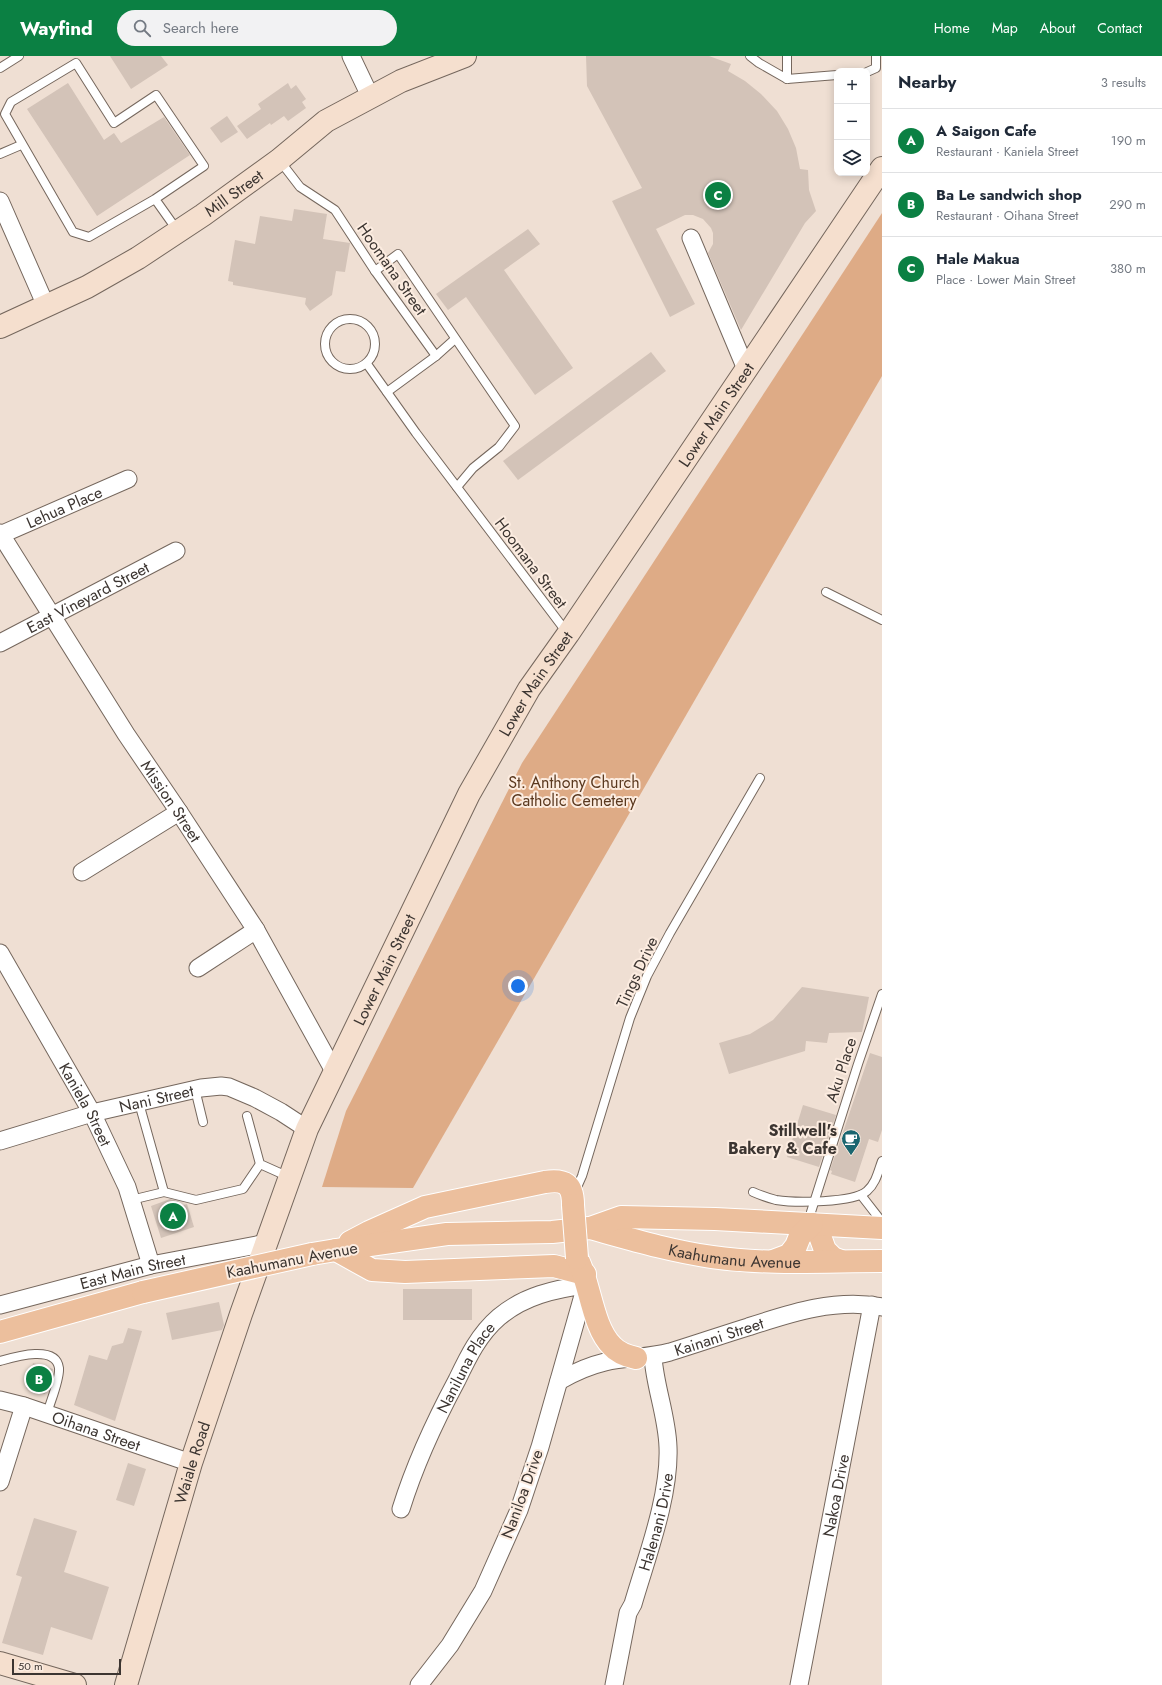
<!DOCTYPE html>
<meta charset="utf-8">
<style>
:root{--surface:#fff;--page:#f2f2f3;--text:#1f2937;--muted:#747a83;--line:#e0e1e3;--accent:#0b8043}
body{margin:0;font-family:Jost,sans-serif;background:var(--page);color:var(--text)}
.controls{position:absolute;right:12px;top:12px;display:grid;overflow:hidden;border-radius:8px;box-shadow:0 2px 10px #0003}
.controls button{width:36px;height:36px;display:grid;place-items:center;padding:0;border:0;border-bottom:1px solid var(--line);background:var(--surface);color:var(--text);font:20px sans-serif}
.scale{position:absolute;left:12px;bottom:10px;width:109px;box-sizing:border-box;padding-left:4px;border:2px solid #3c3531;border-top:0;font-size:11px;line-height:14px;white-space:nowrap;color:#3c3531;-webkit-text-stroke:3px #fcece0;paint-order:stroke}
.you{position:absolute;left:518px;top:930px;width:14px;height:14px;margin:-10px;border:3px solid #fff;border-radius:50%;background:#1a73e8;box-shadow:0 0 0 6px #1a73e833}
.badge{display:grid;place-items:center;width:26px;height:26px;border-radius:50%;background:var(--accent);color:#fff;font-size:13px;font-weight:700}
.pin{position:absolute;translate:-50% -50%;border:2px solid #fff;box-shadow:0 1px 4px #0006}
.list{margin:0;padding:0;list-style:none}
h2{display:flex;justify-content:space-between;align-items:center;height:52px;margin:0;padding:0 16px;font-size:17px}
h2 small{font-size:13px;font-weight:400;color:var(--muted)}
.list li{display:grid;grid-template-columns:26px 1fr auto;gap:12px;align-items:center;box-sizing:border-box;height:64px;padding:0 16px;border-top:1px solid var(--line)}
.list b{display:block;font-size:15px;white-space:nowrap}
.list p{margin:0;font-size:13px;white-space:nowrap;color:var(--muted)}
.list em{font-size:13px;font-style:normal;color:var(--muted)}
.icon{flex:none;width:22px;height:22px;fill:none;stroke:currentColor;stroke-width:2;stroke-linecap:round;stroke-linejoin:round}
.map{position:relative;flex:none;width:882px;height:1629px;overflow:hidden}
header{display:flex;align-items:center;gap:24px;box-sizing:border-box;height:56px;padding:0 20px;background:var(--accent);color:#fff}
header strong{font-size:19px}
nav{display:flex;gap:22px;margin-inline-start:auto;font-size:14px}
.search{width:280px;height:36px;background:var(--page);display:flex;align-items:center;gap:10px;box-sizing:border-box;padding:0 14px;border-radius:22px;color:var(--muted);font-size:15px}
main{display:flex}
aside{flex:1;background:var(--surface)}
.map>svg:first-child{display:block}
.green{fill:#deab86}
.building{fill:#d3c3b8}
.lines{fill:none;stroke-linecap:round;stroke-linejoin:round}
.lane-casing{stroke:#75675d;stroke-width:10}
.street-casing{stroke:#75675d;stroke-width:19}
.secondary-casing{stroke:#75675d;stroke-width:24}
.primary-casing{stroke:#fff;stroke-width:24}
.lane{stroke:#fff;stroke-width:8}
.street{stroke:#fff;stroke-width:17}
.secondary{stroke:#f5dfce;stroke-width:22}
.primary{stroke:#ecbf9d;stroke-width:22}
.primary-bridge-casing{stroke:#fff;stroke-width:24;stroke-linecap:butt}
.primary-bridge{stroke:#ecbf9d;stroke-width:22}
.labels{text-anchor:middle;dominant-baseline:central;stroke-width:4;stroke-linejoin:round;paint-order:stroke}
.street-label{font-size:16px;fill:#3c3531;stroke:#fcece0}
.park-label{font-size:16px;fill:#5a381e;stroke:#fcece0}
.poi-label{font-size:16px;font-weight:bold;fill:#3c3531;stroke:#fcece0;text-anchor:end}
</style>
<header>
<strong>Wayfind</strong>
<div class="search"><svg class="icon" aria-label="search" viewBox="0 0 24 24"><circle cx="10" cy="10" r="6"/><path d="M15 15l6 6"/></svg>Search here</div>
<nav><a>Home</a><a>Map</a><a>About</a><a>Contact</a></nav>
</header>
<main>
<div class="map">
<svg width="882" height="1629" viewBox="0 0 882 1629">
<rect width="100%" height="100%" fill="#efdfd3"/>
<path class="green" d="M882 157V320L413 1132 322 1131 346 1055 522 707Z"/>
<g class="building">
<path d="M110 0H161L168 9 131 33Z"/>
<path d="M586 0H709L731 8 728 15 745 25 761 38 777 55 788 73 796 92 800 113 808 114 809 134 816 155 805 167 741 274 708 197 713 188V177L711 172 703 163 693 159H685L656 173 695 248 670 261 612 145 642 132 587 30Z"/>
<path d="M68 27 104 84 114 77 121 87 164 61 190 99 97 160 27 53Z"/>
<path d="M288 27 291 33 296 29 306 43 302 46 306 52 288 65 284 60 271 69 270 67 247 83 237 70 261 53 258 48Z"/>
<path d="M227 60 238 76 221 87 210 72Z"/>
<path d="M294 153 327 158 323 183 350 187 345 216 336 215 332 239 310 255 305 248 306 242 233 229V226L228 225 235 184 255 188 260 160 292 165Z"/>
<path d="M528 173 540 188 504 214 573 312 535 339 466 241 448 254 436 238Z"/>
<path d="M651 296 666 315 518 424 503 405Z"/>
<path d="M802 931 869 941 862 976 829 977 827 987 806 985 805 995 729 1018 719 987 750 978 773 964Z"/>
<path d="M870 997 882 1001V1074L878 1086 869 1083 855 1126 831 1118 832 1115 830 1114Z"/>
<path d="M803 1049 836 1059 819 1111 787 1101Z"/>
<path d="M170 1143 178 1145 180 1150 187 1148 194 1171 161 1182 151 1150Z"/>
<rect x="403" y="1233" width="69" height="31"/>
<path d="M219 1246 224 1269 222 1274 172 1284 166 1257Z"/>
<path d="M128 1272 142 1275 115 1365 74 1349 89 1299 107 1304 112 1290 123 1287Z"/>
<path d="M33 1307 53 1313 45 1338 26 1332Z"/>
<path d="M128 1407 146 1413 134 1450 116 1444Z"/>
<path d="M34 1462 77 1475 64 1516 109 1531 92 1584 51 1571 43 1599 2 1587 22 1521 16 1519Z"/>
</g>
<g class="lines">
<defs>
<g id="lane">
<path d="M750 0 759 7 787 23V0"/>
<path d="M0 12 19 0"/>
<path d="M867 16 876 12V0"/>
<path d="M787 23 837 19"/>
<path d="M0 98 21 89"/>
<path d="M280 105 300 131 335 154 375 215 436 300"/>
<path d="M155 143 89 181 73 176 5 58 11 46 76 7 114 67 156 39 204 110 155 143 177 174"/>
<path d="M375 215 398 198 515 370 499 391 473 412 457 431"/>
<circle cx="350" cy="288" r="25"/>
<path d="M367 308 416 377 568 578"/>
<path d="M387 336 436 300 455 283"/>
<path d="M826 536 882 564"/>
<path d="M195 1033 203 1066"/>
<path d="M139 1047 164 1136"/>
<path d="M247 1060 260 1108 289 1121"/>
<path d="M573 1135 578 1129 582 1120 630 962 647 920 670 877 760 722"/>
<path d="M753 1136C760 1139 768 1142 776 1144 795 1147 853 1147 867 1135 876 1127 878 1116 882 1105"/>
<path d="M861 1139 882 1166"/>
<path d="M131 1144 164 1136 196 1144 243 1133 260 1108"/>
<path d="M812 1167 811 1156 858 1008 882 938"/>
<path d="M0 1305C14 1301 56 1288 59 1312 60 1324 50 1346 47 1358"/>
</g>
<g id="street">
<path d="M351 0 370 40"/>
<path d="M0 145 46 250"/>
<path d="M691 182 746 313"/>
<path id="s1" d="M0 477 126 678 179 756 256 874 335 1017"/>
<path id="s2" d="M0 479 128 423"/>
<path id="s3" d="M0 587 176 495"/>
<path d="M82 816 179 756"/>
<path id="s4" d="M0 897 92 1057 127 1131 151 1209"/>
<path d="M198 912 256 874"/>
<path id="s5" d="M0 1085 92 1057 201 1032 221 1030 229 1031 255 1042 281 1056 307 1073"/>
<path id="s6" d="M0 1249 151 1209 267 1187"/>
<path id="s7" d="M559 1325C573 1317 588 1310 605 1306 626 1301 648 1302 670 1296 696 1288 722 1279 748 1271 791 1257 836 1242 882 1251"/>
<path id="s8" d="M0 1344 24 1350 191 1407"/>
<path d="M0 1426 24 1350"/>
<path id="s9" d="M401 1453C415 1408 435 1365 457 1324 468 1301 479 1278 499 1261 524 1240 554 1233 586 1229L540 1391 519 1454 483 1535 450 1589 419 1629"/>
<path id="s10" d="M614 1629 628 1557 633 1548C647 1500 670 1440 668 1391 667 1360 655 1331 653 1301"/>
<path id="s11" d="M799 1629 872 1249"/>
</g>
<g id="secondary">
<path id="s12" d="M0 271 87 231 138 202 203 159 279 104 326 65 401 25 465 0"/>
<path d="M0 1607 75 1629"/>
<path id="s13" d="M126 1629 191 1407 241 1258 307 1073 469 738 529 633 568 578 882 112"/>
</g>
<g id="primary">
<path d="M812 1168 820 1180 825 1194 833 1202 841 1205"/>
<path id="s14" d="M590 1172C630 1183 670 1195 712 1201 768 1209 826 1205 882 1205"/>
<path d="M350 1186 369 1176 425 1151 545 1126C565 1123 573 1128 573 1149"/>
<path d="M336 1194 372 1214 405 1216 554 1210 585 1218"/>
<path d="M312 1198 336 1194 447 1178 552 1176 590 1172 621 1161 715 1163 882 1172"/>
<path d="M578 1204C590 1228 593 1272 612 1290 618 1297 627 1300 636 1302"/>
<path d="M773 1205 789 1199 796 1190 800 1180 812 1168"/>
<path d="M0 1276 143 1236"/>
</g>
</defs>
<use href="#lane" class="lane-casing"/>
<use href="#street" class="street-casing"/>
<use href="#secondary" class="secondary-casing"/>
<use href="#primary" class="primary-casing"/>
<use href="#lane" class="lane"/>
<use href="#street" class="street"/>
<use href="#secondary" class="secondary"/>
<use href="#primary" class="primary"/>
<defs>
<g id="primary-bridge">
<path d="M573 1149 577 1202"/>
<path d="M143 1236 312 1198"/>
</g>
</defs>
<use href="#primary-bridge" class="primary-bridge-casing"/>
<use href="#primary-bridge" class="primary-bridge"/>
</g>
<defs>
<symbol id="cafe-pin" viewBox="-11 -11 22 30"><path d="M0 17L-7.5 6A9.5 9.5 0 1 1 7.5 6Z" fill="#1a6670" stroke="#fcece0"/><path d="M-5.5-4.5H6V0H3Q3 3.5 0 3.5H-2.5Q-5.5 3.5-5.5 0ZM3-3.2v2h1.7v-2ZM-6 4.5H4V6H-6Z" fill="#fff"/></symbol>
</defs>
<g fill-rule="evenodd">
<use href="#cafe-pin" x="840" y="1072" width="22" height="30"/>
</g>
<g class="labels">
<g class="street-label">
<text stroke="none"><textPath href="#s12" startOffset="270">Mill Street</textPath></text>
<text transform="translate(392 213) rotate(55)">Hoomana Street</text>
<text stroke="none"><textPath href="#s13" startOffset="1410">Lower Main Street</textPath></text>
<text stroke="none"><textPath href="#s2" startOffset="70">Lehua Place</textPath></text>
<text transform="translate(531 507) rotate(53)">Hoomana Street</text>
<text stroke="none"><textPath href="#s3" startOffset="99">East Vineyard Street</textPath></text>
<text stroke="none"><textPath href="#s13" startOffset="1086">Lower Main Street</textPath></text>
<text stroke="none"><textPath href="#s1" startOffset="318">Mission Street</textPath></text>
<text stroke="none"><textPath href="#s13" startOffset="762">Lower Main Street</textPath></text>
<text transform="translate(637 916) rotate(-65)">Tings Drive</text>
<text transform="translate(841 1014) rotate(-72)">Aku Place</text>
<text stroke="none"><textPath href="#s5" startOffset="162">Nani Street</textPath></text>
<text stroke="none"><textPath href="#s4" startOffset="174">Kaniela Street</textPath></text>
<text stroke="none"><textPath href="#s14" startOffset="148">Kaahumanu Avenue</textPath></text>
<text transform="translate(292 1204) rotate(-11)">Kaahumanu Avenue</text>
<text stroke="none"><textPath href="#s6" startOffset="137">East Main Street</textPath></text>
<text stroke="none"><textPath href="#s7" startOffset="167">Kainani Street</textPath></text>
<text stroke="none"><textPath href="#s9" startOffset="156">Naniluna Place</textPath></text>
<text stroke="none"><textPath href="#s8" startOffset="101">Oihana Street</textPath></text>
<text stroke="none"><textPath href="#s13" startOffset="232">Waiale Road</textPath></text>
<text transform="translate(522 1438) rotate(-70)">Naniloa Drive</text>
<text stroke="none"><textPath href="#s11" startOffset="193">Nakoa Drive</textPath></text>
<text stroke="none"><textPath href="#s10" startOffset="169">Halenani Drive</textPath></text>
</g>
<g class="park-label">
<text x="574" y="726">St. Anthony Church<tspan x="574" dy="18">Catholic Cemetery</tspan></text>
</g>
<g class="poi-label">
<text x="837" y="1074">Stillwell's<tspan x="837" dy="18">Bakery &amp; Cafe</tspan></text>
</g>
</g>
</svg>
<div class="controls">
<button>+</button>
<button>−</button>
<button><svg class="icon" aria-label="layers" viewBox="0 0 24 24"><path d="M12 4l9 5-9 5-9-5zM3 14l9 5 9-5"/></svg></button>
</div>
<div class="scale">50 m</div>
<div class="you"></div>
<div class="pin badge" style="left:173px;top:1160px">A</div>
<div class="pin badge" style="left:39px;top:1323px">B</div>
<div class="pin badge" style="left:718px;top:139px">C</div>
</div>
<aside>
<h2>Nearby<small>3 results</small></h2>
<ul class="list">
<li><span class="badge">A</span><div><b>A Saigon Cafe</b><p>Restaurant · Kaniela Street</p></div><em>190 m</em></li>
<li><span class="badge">B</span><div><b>Ba Le sandwich shop</b><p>Restaurant · Oihana Street</p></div><em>290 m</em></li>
<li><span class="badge">C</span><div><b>Hale Makua</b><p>Place · Lower Main Street</p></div><em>380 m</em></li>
</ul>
</aside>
</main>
